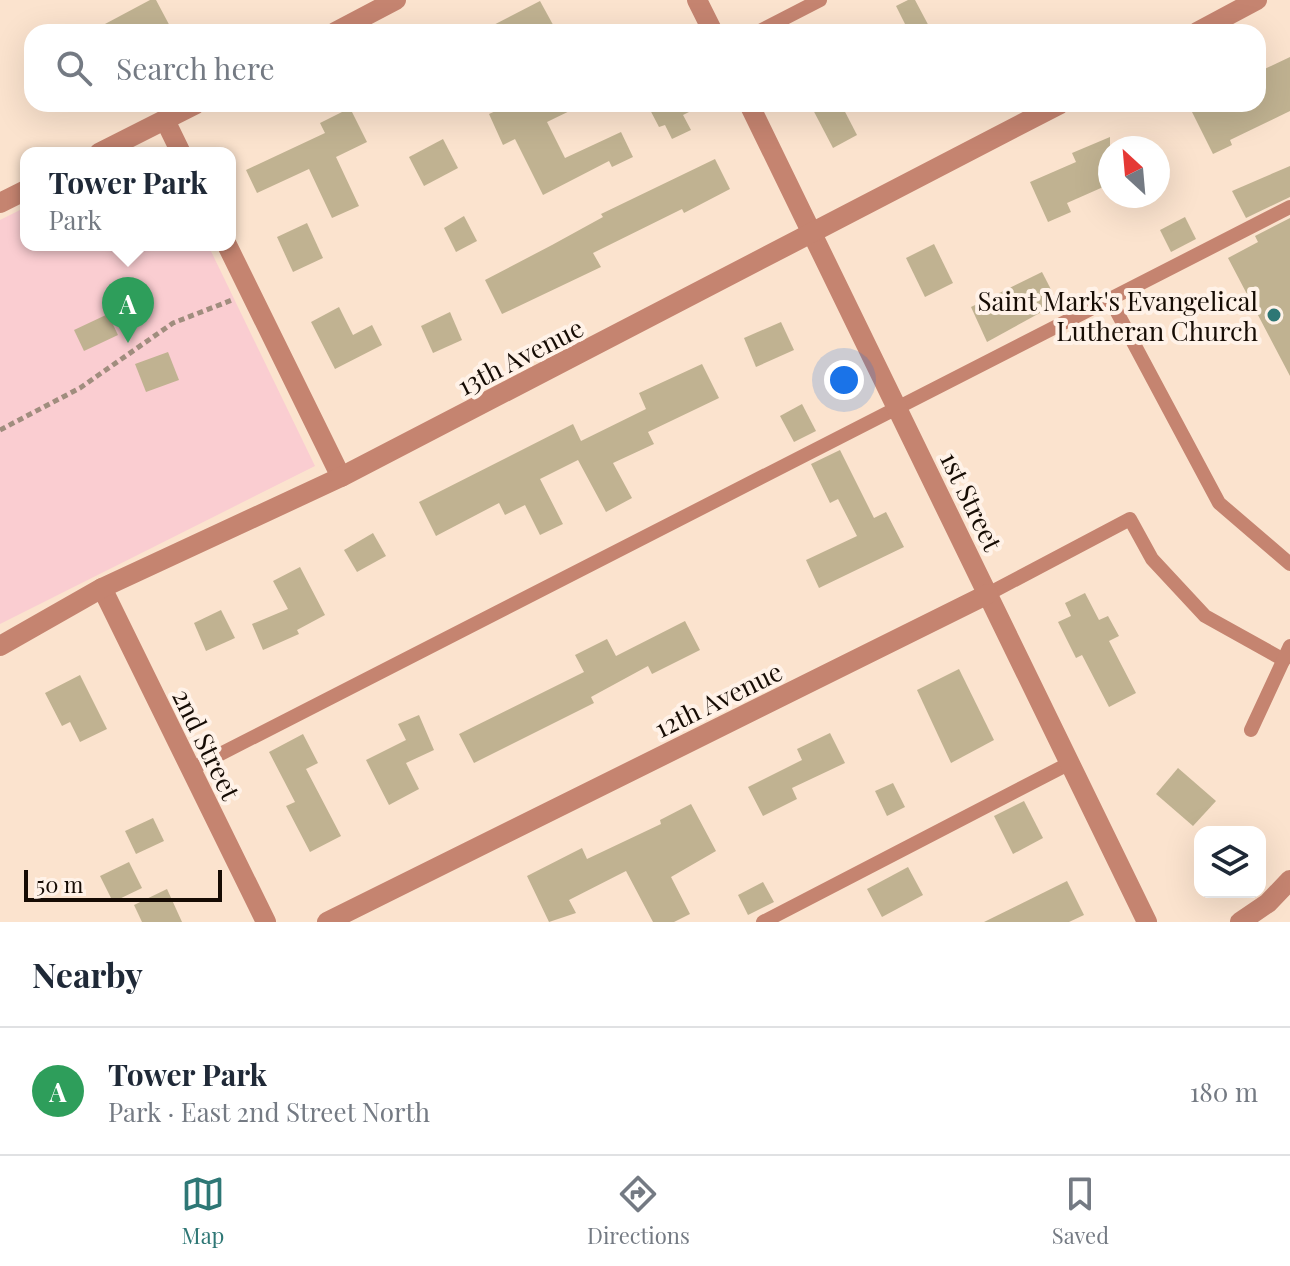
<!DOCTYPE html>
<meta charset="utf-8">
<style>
:root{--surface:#fff;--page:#f6f6f7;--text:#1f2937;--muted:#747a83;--line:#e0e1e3;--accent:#2e7775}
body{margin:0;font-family:"Playfair Display",serif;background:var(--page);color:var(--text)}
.controls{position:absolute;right:24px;bottom:24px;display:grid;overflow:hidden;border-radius:16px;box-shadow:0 8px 32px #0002}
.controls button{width:72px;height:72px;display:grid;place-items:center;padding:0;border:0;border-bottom:2px solid var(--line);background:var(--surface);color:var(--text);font:40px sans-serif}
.compass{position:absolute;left:1098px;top:136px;width:72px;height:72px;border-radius:50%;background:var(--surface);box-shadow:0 8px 32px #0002;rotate:334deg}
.scale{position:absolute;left:24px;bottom:20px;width:198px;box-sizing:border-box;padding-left:8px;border:4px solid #160c04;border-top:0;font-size:22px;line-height:28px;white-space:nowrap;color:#160c04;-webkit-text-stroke:6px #fff2e8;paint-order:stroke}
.you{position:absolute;left:844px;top:380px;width:28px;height:28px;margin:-20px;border:6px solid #fff;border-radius:50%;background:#1a73e8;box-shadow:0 0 0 12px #1a73e833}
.badge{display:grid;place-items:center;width:52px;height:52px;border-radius:50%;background:var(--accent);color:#fff;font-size:26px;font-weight:700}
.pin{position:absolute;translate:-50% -66px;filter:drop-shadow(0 2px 4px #0008)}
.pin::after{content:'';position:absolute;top:42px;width:28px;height:24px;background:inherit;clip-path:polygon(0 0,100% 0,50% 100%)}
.popup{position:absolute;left:20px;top:147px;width:216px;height:104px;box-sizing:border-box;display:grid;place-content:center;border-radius:16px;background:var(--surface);filter:drop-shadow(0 2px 6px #0005);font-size:26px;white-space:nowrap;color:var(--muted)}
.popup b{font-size:30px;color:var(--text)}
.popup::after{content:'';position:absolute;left:50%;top:100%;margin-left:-16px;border:16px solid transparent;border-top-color:var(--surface)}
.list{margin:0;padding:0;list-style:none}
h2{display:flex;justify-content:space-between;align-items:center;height:104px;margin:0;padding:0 32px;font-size:34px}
h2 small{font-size:26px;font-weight:400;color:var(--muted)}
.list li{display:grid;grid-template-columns:52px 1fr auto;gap:24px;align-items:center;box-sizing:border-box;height:128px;padding:0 32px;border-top:2px solid var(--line)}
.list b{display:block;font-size:30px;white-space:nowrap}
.list p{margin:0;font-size:26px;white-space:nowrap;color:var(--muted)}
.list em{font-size:26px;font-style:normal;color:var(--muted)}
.icon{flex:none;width:44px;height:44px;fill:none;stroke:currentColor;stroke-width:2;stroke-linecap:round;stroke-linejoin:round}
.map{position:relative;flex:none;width:1290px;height:922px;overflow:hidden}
.search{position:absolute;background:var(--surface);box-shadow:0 8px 32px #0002;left:24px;right:24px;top:24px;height:88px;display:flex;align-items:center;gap:20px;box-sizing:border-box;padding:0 28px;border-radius:24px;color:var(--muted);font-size:30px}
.sheet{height:232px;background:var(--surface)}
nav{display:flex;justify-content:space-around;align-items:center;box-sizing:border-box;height:112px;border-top:2px solid var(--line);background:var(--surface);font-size:22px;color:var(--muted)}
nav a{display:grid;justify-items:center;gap:4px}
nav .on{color:var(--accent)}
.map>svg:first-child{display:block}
.green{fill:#facdd1}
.building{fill:#c0b291}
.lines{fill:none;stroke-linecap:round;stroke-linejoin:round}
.path{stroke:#a08d7e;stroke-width:5;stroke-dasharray:6 4;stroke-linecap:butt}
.service{stroke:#c58470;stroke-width:14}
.minor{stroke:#c58470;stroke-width:20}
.tertiary{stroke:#c58470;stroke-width:20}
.poi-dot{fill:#2e7775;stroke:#fff2e8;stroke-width:3}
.labels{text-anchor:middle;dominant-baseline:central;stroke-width:8;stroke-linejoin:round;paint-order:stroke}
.poi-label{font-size:26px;fill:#160c04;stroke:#fff2e8;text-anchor:end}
.street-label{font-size:26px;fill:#160c04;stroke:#fff2e8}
</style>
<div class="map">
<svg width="1290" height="922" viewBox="0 0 1290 922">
<rect width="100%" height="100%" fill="#fbe3ce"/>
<path class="green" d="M26 207V245H208L315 466 0 624V220Z"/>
<g class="building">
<path d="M150 0H156L173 32H90Z"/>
<path d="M908 0H915L932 32H909L896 6Z"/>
<path d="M540 1 557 32H480Z"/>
<path d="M1290 57V111L1230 140 1232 145 1213 154 1188 104H1258V72Z"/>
<path d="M511 104H584L547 122 565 158 621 132 633 157 612 167 609 161 543 195 515 139 503 145 489 114Z"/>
<path d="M647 104H705L683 115 691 130 672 139 665 125 659 127Z"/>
<path d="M810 104H841L857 135 833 148Z"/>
<path d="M350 108 367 142 336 157 359 206 332 218 309 169 257 193 246 170 325 133 320 123Z"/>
<path d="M1110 137V184L1067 203 1071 212 1048 222 1030 182 1076 162 1072 153Z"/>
<path d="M443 139 458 168 424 186 409 157Z"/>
<path d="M715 159 730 189 684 213 682 209 593 253 601 267 502 314 485 280 552 245 603 217 601 214Z"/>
<path d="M1290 166V197L1246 218 1232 191Z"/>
<path d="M464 216 477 241 456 252 444 228Z"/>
<path d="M1185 217 1196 239 1171 252 1160 230Z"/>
<path d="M1290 218V376L1228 258 1258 242 1255 236Z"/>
<path d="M307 223 323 258 293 272 277 237Z"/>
<path d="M934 244 953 283 925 297 906 258Z"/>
<path d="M1042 272 1058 303 987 342 971 307Z"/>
<path d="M339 307 353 335 372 325 382 345 335 369 311 322Z"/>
<path d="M450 312 462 340 433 353 421 326Z"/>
<path d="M108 314 118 335 84 351 74 330Z"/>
<path d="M781 322 794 350 756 367 744 338Z"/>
<path d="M168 352 179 380 146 392 135 364Z"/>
<path d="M702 364 719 398 648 432 654 444 613 463 632 498 606 512 578 460 540 479 563 524 540 535 525 505 505 515 499 503 436 536 419 502 573 424 581 441 646 409 639 393Z"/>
<path d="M802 404 816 431 794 442 780 416Z"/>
<path d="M840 450 874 518 886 512 904 547 819 588 806 560 857 536 838 499 830 503 811 464Z"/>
<path d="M373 533 386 556 357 572 344 550Z"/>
<path d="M300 567 325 615 297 630 299 634 263 650 252 624 288 609 273 581Z"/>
<path d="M1085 593 1099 620 1108 616 1119 636 1109 641 1136 693 1109 707 1082 655 1076 658 1058 622 1071 616 1065 603Z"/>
<path d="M221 610 235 638 206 651 194 623Z"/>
<path d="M685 621 700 650 652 674 648 666 591 697 594 703 474 763 459 734 584 672 575 655 607 639 616 656Z"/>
<path d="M959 669 994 740 951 763 917 690Z"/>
<path d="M80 675 107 729 80 742 70 722 62 726 45 693Z"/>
<path d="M419 715 434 750 406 763 419 789 389 805 366 760 406 740 398 724Z"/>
<path d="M830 733 845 763 792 788 797 799 763 816 748 787 802 760 797 749Z"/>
<path d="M303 734 318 763 306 769 341 836 310 852 286 806 295 802 269 752Z"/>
<path d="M1178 768 1216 801 1193 826 1156 794Z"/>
<path d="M893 783 905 807 887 816 875 791Z"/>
<path d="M1024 801 1043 838 1013 854 994 816Z"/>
<path d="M691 804 716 851 671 877 690 914 674 922H653L626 871 569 900 576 913 549 922 527 876 582 848 587 859 661 824 660 820Z"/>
<path d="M153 818 164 841 136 854 125 831Z"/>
<path d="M129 862 142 888 113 902 100 876Z"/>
<path d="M908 867 923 895 882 917 867 889Z"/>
<path d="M1067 881 1084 915 1069 922H984Z"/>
<path d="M763 882 774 902 748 915 738 895Z"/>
<path d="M167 889 182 922H142L134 905Z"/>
</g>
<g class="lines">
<path class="path" d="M0 430 80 388 173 323 232 300"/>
<g class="service">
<path d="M758 32 820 0"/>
<path d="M1110 299 1219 503 1290 564"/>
<path d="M988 594 1130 519 1152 559 1205 616 1284 660"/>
<path d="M1251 730 1290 646"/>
<path d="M191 769 1290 207"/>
<path d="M763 922 1070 763"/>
</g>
<g class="minor">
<path d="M697 0 713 32"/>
<path d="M335 32 396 0"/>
<path d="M1197 32 1257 0"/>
<path d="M749 104 1147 922"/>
<path d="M165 120 181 153"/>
<path d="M99 153 196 104"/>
<path d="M0 203 26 190"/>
<path d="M227 245 341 477"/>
<path d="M102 588 266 922"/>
<path d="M0 646 102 588 341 477 1060 104"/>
<path d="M327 922 988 594"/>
</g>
<path class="tertiary" d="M1240 922 1268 903 1290 880"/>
</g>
<circle class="poi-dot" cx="1274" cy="315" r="8"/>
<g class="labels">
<g class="poi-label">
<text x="1258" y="300">Saint Mark's Evangelical<tspan x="1258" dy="30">Lutheran Church</tspan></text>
</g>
<g class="street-label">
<text transform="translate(520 356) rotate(-27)">13th Avenue</text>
<text transform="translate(972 501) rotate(64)">1st Street</text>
<text transform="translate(718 699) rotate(-26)">12th Avenue</text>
<text transform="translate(207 744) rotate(64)">2nd Street</text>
</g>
</g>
</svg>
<div class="controls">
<button><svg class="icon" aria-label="layers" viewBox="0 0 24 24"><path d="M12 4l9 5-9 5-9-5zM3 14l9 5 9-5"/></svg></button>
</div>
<svg class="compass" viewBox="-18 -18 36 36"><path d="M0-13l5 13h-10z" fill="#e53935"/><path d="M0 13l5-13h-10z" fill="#747a83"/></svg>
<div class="scale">50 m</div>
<div class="you"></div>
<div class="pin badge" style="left:128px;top:343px;background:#2e9e5b">A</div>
<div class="popup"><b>Tower Park</b>Park</div>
<div class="search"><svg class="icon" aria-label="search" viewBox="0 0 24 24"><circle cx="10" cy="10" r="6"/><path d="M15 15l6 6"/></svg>Search here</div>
</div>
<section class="sheet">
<h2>Nearby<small></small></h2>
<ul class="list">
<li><span class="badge" style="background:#2e9e5b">A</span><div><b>Tower Park</b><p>Park · East 2nd Street North</p></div><em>180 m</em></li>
</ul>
</section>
<nav>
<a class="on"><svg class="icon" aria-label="map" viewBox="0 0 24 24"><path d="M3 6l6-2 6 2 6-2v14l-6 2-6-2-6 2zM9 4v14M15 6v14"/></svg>Map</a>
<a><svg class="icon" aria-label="directions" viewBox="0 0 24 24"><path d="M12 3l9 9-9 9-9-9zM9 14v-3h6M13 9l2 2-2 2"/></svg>Directions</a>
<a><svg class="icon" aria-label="saved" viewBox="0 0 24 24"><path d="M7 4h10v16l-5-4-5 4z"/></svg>Saved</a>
</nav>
